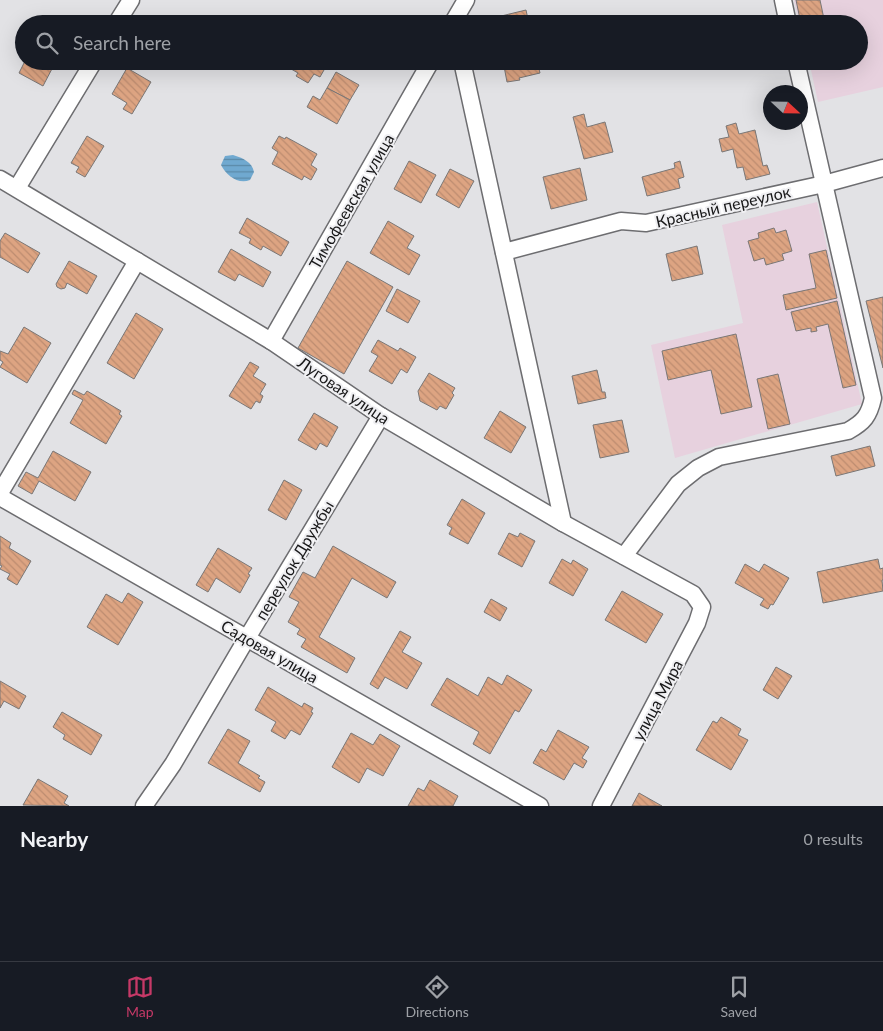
<!DOCTYPE html>
<meta charset="utf-8">
<style>
:root{--surface:#171b24;--page:#242831;--text:#f1f3f6;--muted:#9ea1a6;--line:#363941;--accent:#c63967}
body{margin:0;font-family:Lato,sans-serif;background:var(--page);color:var(--text)}
.compass{position:absolute;left:763px;top:85px;width:45px;height:45px;border-radius:50%;background:var(--surface);box-shadow:0 5px 20px #0002;rotate:112deg}
.list{margin:0;padding:0;list-style:none}
h2{display:flex;justify-content:space-between;align-items:center;height:65px;margin:0;padding:0 20px;font-size:21px}
h2 small{font-size:16px;font-weight:400;color:var(--muted)}
.icon{flex:none;width:28px;height:28px;fill:none;stroke:currentColor;stroke-width:2;stroke-linecap:round;stroke-linejoin:round}
.map{position:relative;flex:none;width:883px;height:806px;overflow:hidden}
.search{position:absolute;background:var(--surface);box-shadow:0 5px 20px #0002;left:15px;right:15px;top:15px;height:55px;display:flex;align-items:center;gap:12px;box-sizing:border-box;padding:0 18px;border-radius:28px;color:var(--muted);font-size:19px}
.sheet{height:155px;background:var(--surface)}
nav{display:flex;justify-content:space-around;align-items:center;box-sizing:border-box;height:70px;border-top:1px solid var(--line);background:var(--surface);font-size:14px;color:var(--muted)}
nav a{display:grid;justify-items:center;gap:2px}
nav .on{color:var(--accent)}
.map>svg:first-child{display:block}
.commercial{fill:#e7d1de}
.water{fill:url(#water-rules)}
.building{fill:url(#building-back-hatch);stroke:#7a7776}
.lines{fill:none;stroke-linecap:round;stroke-linejoin:round}
.minor-casing{stroke:#6d6d70;stroke-width:19}
.minor{stroke:#fff;stroke-width:16}
.labels{text-anchor:middle;dominant-baseline:central;stroke-width:4;stroke-linejoin:round;paint-order:stroke}
.street-label{font-size:16px;fill:#171718;stroke:#efeff2}
</style>
<div class="map">
<svg width="883" height="806" viewBox="0 0 883 806">
<defs>
<pattern id="water-rules" width="6" height="5" patternUnits="userSpaceOnUse" patternTransform="scale(1.25)"><rect width="6" height="5" fill="#70a9d0"/><path d="M0 2.5h6" fill="none" stroke="#5b89a8"/></pattern>
<pattern id="building-back-hatch" width="6" height="6" patternUnits="userSpaceOnUse" patternTransform="scale(1.25)"><rect width="6" height="6" fill="#dda482"/><path d="M-1 5l2 2M0 0l6 6M5-1l2 2" fill="none" stroke="#bd8c70"/></pattern>
</defs>
<rect width="100%" height="100%" fill="#e2e2e5"/>
<g class="commercial">
<path d="M794 0H883V87L818 102 809 61H859V24H800Z"/>
<path d="M817 202 862 404 675 458 651 345 743 323 722 225Z"/>
</g>
<path class="water" d="M233 155C243 158 252 162 254 172L250 180C238 185 226 175 221 165L225 156Z"/>
<g class="building">
<path d="M796 0H820L824 19 801 24Z"/>
<path d="M526 10 529 24H494L493 18Z"/>
<path d="M165 18 172 22 171 24H152L155 19 162 23Z"/>
<path d="M25 61H52L55 63 43 86 19 73Z"/>
<path d="M288 61H325L328 63 320 77 314 74 308 83 296 76 298 73 286 66Z"/>
<path d="M503 61H537L540 73 519 78 520 80 507 82Z"/>
<path d="M127 68 151 82 132 114 123 109 127 103 112 94Z"/>
<path d="M336 72 359 85 350 100 327 88Z"/>
<path d="M327 88 350 100 337 124 307 107 313 96 320 100Z"/>
<path d="M584 114 587 127 605 122 613 152 584 159 573 117Z"/>
<path d="M736 123 739 134 755 130 763 166 767 165 770 174 746 180 743 167 737 168 733 149 722 152 719 139 729 137 726 126Z"/>
<path d="M87 136 104 146 85 177 76 172 79 167 71 163Z"/>
<path d="M279 136 285 139 286 137 317 154 311 165 317 169 311 180 304 176 302 180 272 164 278 152 272 148Z"/>
<path d="M409 161 436 175 421 203 394 189Z"/>
<path d="M680 161 684 177 678 179 680 188 647 196 642 177 675 168 674 163Z"/>
<path d="M580 168 587 200 551 209 543 177Z"/>
<path d="M450 169 474 181 459 208 436 195Z"/>
<path d="M247 218 289 242 281 256 263 246 261 250 249 243 251 239 239 233Z"/>
<path d="M388 221 414 236 407 248 420 255 409 275 370 253Z"/>
<path d="M774 228 776 233 786 230 792 251 782 254 784 260 766 265 764 258 754 261 748 241 759 238 758 233Z"/>
<path d="M5 233 40 253 28 273 0 257V241Z"/>
<path d="M697 246 703 274 672 281 666 254Z"/>
<path d="M231 249 271 272 263 287 239 274 235 281 218 272Z"/>
<path d="M826 250 837 298 786 310 783 295 816 288 809 254Z"/>
<path d="M69 261 97 276 87 294 67 283 65 288 61 289 57 287 56 284Z"/>
<path d="M347 261 393 287 344 374 298 348Z"/>
<path d="M397 289 420 301 408 323 386 311Z"/>
<path d="M883 297V368L866 301Z"/>
<path d="M837 301 856 385 843 388 828 324 816 327 817 331 811 332V328L796 331 791 312Z"/>
<path d="M136 313 163 329 134 379 107 363Z"/>
<path d="M24 327 51 343 27 383 0 367 3 362 0 360V351L8 354Z"/>
<path d="M736 334 752 407 721 414 711 370 668 380 662 351Z"/>
<path d="M378 340 398 351 400 348 416 357 407 373 401 369 392 384 369 371 378 356 371 352Z"/>
<path d="M250 362 259 367 253 376 266 384 260 394 263 396 260 403 256 401 251 409 229 396Z"/>
<path d="M597 370 602 392H605L606 398 578 404 572 376Z"/>
<path d="M429 373 455 388 452 393 454 395 446 409 440 406 437 410 420 401 418 391Z"/>
<path d="M778 374 790 424 768 429 757 379Z"/>
<path d="M74 390 84 395 87 391 121 411 119 414 122 416 106 444 70 423 83 400 72 394Z"/>
<path d="M500 411 526 427 511 453 484 438Z"/>
<path d="M314 413 338 427 327 447 320 443 316 450 298 440Z"/>
<path d="M622 420 629 452 600 458 593 425Z"/>
<path d="M870 446 875 466 836 476 831 456Z"/>
<path d="M53 451 91 472 75 501 39 481 32 494 18 486 26 472 38 478Z"/>
<path d="M284 480 302 490 286 520 268 510Z"/>
<path d="M462 499 485 513 468 544 449 534 452 528 447 525Z"/>
<path d="M509 533 518 537 520 533 535 541 522 567 498 554Z"/>
<path d="M0 536 11 543 9 548 31 561 17 585 7 579 10 574 0 569 2 566 0 565Z"/>
<path d="M333 546 396 582 387 598 352 578 319 637 355 658 347 673 301 647 306 639 297 634 300 629 288 622 299 602 289 597 303 572 315 578Z"/>
<path d="M218 548 252 568 248 574 250 575 240 593 216 578 208 592 196 585Z"/>
<path d="M562 559 571 564 573 560 588 569 573 596 549 583Z"/>
<path d="M878 559 880 569 883 568V580H882L883 591 823 603 817 572Z"/>
<path d="M745 564 759 572 764 564 789 578 773 605 771 604 768 609 760 605 764 599 735 583Z"/>
<path d="M622 591 663 614 646 643 605 620Z"/>
<path d="M128 593 143 602 118 645 87 627 106 594 122 603Z"/>
<path d="M491 599 507 608 500 621 484 612Z"/>
<path d="M400 631 411 637 402 652 422 663 407 689 385 677 378 689 370 684Z"/>
<path d="M776 667 792 676 778 699 763 690Z"/>
<path d="M507 675 532 690 519 712 515 710 490 754 473 744 479 732 431 705 447 678 478 696 488 677 502 685Z"/>
<path d="M0 681 26 696 19 709 4 701 0 708Z"/>
<path d="M268 687 302 707 304 703 313 708 311 712 313 713 300 735 291 730 285 739 271 731 276 722 255 710Z"/>
<path d="M62 712 102 735 91 755 63 739 65 735 53 727Z"/>
<path d="M721 717 741 729 738 735 748 740 731 770 696 750 713 721 717 723Z"/>
<path d="M228 729 250 741 238 763 260 776 258 778 265 782 260 792 208 763Z"/>
<path d="M558 730 589 747 582 758 587 761 583 768 574 763 564 780 533 763 541 749 546 752Z"/>
<path d="M351 733 373 745 380 734 400 746 383 776 367 768 359 783 332 767Z"/>
<path d="M38 779 68 796 64 803 69 806 23 805Z"/>
<path d="M430 780 458 796 453 806H408L418 788 424 791Z"/>
<path d="M639 793 662 806H632Z"/>
</g>
<g class="lines">
<defs>
<g id="minor">
<path d="M783 0 788 24"/>
<path d="M116 24 131 0"/>
<path d="M452 24 466 0"/>
<path d="M462 61 563 523"/>
<path d="M0 179 271 341 381 416 563 523 693 594 702 607 697 623 601 806"/>
<path d="M17 188 94 61"/>
<path d="M504 252 621 221 646 223 824 184 883 168"/>
<path d="M271 341 431 61"/>
<path d="M0 493 137 261"/>
<path d="M0 497 540 806"/>
<path d="M624 556 678 484 698 468 719 457 848 431C864 422 869 416 873 398L796 61"/>
<path d="M144 806 173 764 247 638 381 416"/>
</g>
</defs>
<use href="#minor" class="minor-casing"/>
<use href="#minor" class="minor"/>
</g>
<g class="labels">
<g class="street-label">
<text transform="translate(351 201) rotate(-60)">Тимофеевская улица</text>
<text transform="translate(723 206) rotate(-13)">Красный переулок</text>
<text transform="translate(344 390) rotate(34)">Луговая улица</text>
<text transform="translate(294 560) rotate(-59)">переулок Дружбы</text>
<text transform="translate(270 651) rotate(30)">Садовая улица</text>
<text transform="translate(657 700) rotate(-62)">улица Мира</text>
</g>
</g>
</svg>
<svg class="compass" viewBox="-18 -18 36 36"><path d="M0-13l5 13h-10z" fill="#e53935"/><path d="M0 13l5-13h-10z" fill="#9ea1a6"/></svg>
<div class="search"><svg class="icon" aria-label="search" viewBox="0 0 24 24"><circle cx="10" cy="10" r="6"/><path d="M15 15l6 6"/></svg>Search here</div>
</div>
<section class="sheet">
<h2>Nearby<small>0 results</small></h2>
<ul class="list">
</ul>
</section>
<nav>
<a class="on"><svg class="icon" aria-label="map" viewBox="0 0 24 24"><path d="M3 6l6-2 6 2 6-2v14l-6 2-6-2-6 2zM9 4v14M15 6v14"/></svg>Map</a>
<a><svg class="icon" aria-label="directions" viewBox="0 0 24 24"><path d="M12 3l9 9-9 9-9-9zM9 14v-3h6M13 9l2 2-2 2"/></svg>Directions</a>
<a><svg class="icon" aria-label="saved" viewBox="0 0 24 24"><path d="M7 4h10v16l-5-4-5 4z"/></svg>Saved</a>
</nav>
